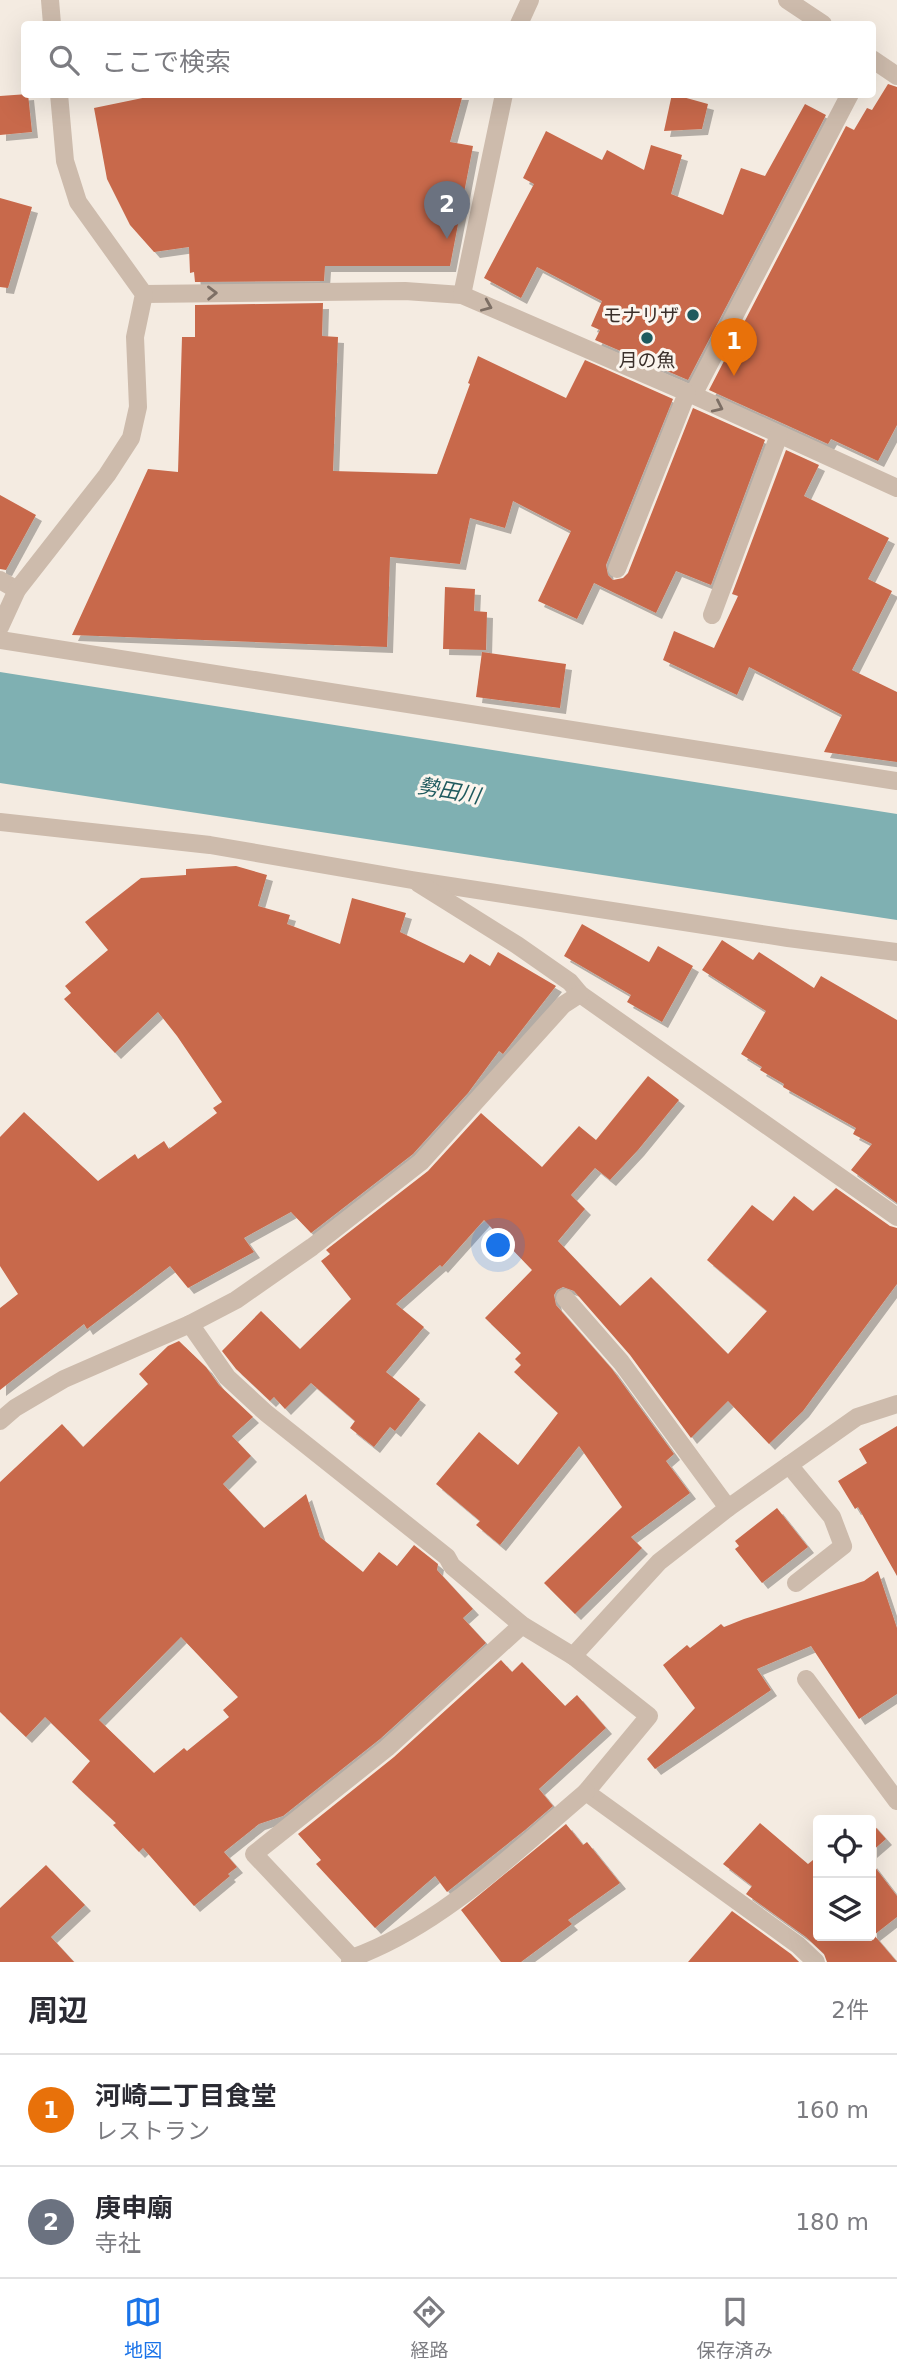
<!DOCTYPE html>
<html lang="ja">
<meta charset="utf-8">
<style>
:root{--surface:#fff;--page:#f7f7f7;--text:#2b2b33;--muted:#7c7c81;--line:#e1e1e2;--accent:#1a73e8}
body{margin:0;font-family:"DejaVu Sans","Noto Sans JP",sans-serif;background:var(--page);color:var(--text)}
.controls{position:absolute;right:21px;bottom:21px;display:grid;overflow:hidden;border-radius:7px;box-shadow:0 7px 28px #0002}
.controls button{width:63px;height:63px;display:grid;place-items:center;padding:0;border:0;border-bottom:2px solid var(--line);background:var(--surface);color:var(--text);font:35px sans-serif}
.you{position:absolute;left:499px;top:1246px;width:24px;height:24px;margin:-18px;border:5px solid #fff;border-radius:50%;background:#1a73e8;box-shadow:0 0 0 10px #1a73e833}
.badge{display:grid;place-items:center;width:46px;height:46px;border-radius:50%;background:var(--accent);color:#fff;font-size:23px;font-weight:700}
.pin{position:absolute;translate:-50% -58px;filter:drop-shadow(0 2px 4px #0008)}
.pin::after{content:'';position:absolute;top:37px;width:24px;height:21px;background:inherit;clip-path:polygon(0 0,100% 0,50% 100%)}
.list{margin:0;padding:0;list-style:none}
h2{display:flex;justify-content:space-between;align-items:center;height:91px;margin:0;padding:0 28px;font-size:30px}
h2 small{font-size:23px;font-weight:400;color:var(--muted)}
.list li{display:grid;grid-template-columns:46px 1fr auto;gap:21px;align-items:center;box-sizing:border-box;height:112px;padding:0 28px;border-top:2px solid var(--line)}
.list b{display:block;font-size:26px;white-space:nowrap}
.list p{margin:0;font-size:23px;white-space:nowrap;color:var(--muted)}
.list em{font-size:23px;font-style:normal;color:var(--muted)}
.icon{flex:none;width:38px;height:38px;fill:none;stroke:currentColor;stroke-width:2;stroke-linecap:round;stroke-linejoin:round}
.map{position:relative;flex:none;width:897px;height:1962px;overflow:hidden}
.search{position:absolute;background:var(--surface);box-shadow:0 7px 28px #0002;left:21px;right:21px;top:21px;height:77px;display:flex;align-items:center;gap:18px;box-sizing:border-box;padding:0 24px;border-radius:7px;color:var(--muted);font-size:26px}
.sheet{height:315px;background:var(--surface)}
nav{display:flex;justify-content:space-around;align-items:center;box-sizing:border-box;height:98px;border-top:2px solid var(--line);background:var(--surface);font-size:19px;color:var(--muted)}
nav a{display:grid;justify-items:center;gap:4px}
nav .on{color:var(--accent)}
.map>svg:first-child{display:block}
.water{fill:#7fb0b2}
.building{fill:#c8694b;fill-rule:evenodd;filter:url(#shadow)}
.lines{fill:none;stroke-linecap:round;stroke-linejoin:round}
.minor{stroke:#cdbbac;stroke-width:18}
.oneway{stroke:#7d6f65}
.poi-dot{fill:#1f5a5e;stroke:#fbf5ee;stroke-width:2.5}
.labels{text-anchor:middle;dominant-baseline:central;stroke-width:6;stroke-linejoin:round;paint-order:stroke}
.poi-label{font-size:19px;fill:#3b302b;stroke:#fbf5ee;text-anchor:end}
.water-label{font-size:21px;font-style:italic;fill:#1f5a5e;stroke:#fbf5ee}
</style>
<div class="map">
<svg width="897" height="1962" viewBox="0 0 897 1962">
<defs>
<filter id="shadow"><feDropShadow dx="6" dy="6" stdDeviation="0" flood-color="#0004"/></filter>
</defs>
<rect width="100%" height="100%" fill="#f4ebe1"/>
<path class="water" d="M0 672 897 814V920L0 783Z"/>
<g class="building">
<path d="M888 84 897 87V425L878 461 831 439 828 444 709 390 846 126 854 130 867 108 872 110Z"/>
<path d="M28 94 32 132 0 135V96Z"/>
<path d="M162 94H463L450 142 473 146 450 266H325L324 281 195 282 194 272 190 273 189 247 154 252 130 225 107 179 94 108Z"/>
<path d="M672 94 708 104 702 129 664 131Z"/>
<path d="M805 104 826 115 688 380 595 340 600 330 591 326 602 301 537 267 521 298 484 278 534 184 523 178 546 131 602 160 607 150 644 170 651 145 682 155 671 194 723 215 741 168 765 176Z"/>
<path d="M0 198 32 207 8 288 0 287Z"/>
<path d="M323 303 322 336 338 337 333 471 437 474 470 384 468 383 478 356 566 398 585 360 673 399 606 565 608 575 613 580 623 578 628 573 693 408 765 440 711 585 676 571 656 613 594 583 577 619 538 601 571 531 513 501 505 528 470 518 460 564 390 557 387 647 72 635 148 469 178 472 182 337H195V305Z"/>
<path d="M786 450 819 465 804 496 889 538 868 579 892 591 852 670 897 692V762L824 752 842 715 749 667 737 695 663 660 674 631 714 648 738 596 732 594Z"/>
<path d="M0 495 36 515 6 570 0 569Z"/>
<path d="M445 587 475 589 474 611 487 612 486 650 443 649Z"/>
<path d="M482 652 566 664 560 708 476 697Z"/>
<path d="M236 866 267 875 258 906 290 915 287 924 340 944 352 898 406 913 400 932 464 963 470 954 490 966 498 952 556 986 503 1054 499 1051 468 1093 413 1154 311 1233 291 1212 244 1238 254 1252 188 1288 170 1266 87 1329 84 1324 0 1390V1308L18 1294 0 1266V1137L24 1112 98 1181 135 1154 138 1159 164 1141 169 1149 217 1113 213 1108 222 1102 177 1036 158 1012 115 1053 64 999 71 993 65 986 108 950 85 922 141 878 186 875V869Z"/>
<path d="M582 924 649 962 658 946 693 966 662 1022 627 1002 631 995 564 956Z"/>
<path d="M722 940 753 960 759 952 814 988 821 976 897 1020V1203L851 1170 872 1144 853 1134 856 1128 783 1087 784 1084 760 1070 762 1067 741 1054 766 1011 702 970Z"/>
<path d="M648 1076 679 1100 638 1150 610 1180 595 1168 571 1195 585 1209 558 1241 620 1306 651 1277 728 1354 767 1311 707 1260 752 1205 773 1221 794 1196 813 1211 836 1188 890 1226 897 1228V1284L803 1411 769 1444 728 1401 691 1438 630 1355 574 1291 563 1287 557 1290 554 1295 556 1305 612 1369 674 1454 666 1461 690 1493 631 1537 642 1548 575 1614 544 1583 622 1507 579 1446 500 1545 476 1525 480 1521 436 1484 479 1432 518 1465 558 1413 514 1372 521 1365 515 1359 521 1353 485 1318 532 1270 484 1220 442 1267 440 1265 396 1304 424 1327 386 1372 420 1399 395 1431 390 1427 374 1447 350 1428 355 1421 311 1383 285 1409 274 1397 270 1401 236 1369 222 1351 261 1311 300 1349 351 1299 321 1261 330 1254 326 1250 428 1171 481 1113 542 1167 579 1126 596 1140Z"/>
<path d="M179 1341 206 1367 219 1385 253 1417 232 1436 251 1456 223 1484 264 1528 306 1494 320 1537 363 1572 379 1552 397 1566 414 1545 438 1564 437 1570 473 1609 463 1618 486 1643 380 1739 283 1816 259 1824 224 1852 237 1867 228 1874 230 1876 194 1906 143 1848 139 1852 113 1825 116 1823 72 1782 90 1761 45 1717 26 1737 0 1712V1482L62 1424 83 1447 148 1384 139 1374 168 1346ZM181 1637 238 1697 223 1710 229 1717 187 1751 184 1748 154 1773 99 1720Z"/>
<path d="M897 1426V1576L858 1507 855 1509 838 1481 867 1463 859 1449Z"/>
<path d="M777 1508 808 1547 762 1583 735 1549 739 1546 735 1541Z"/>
<path d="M878 1571 897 1628V1694L859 1719 811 1646 757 1669 771 1690 655 1769 647 1759 695 1708 663 1665 687 1645 690 1648 721 1624 724 1627 744 1619 864 1581Z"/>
<path d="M501 1660 512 1672 522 1662 565 1706 577 1695 606 1728 539 1789 553 1806 525 1830 447 1892 435 1876 375 1928 316 1864 321 1860 298 1834 394 1757Z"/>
<path d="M871 1822 886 1839 871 1852Z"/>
<path d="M760 1823 808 1864 818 1856V1936H871V1862L897 1896V1917L874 1935 897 1962H827L824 1954 806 1937 746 1894 752 1886 723 1864Z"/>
<path d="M566 1824 583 1845 587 1842 620 1883 568 1920 572 1924 521 1962H501L461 1910Z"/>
<path d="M46 1865 85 1905 51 1937 74 1962H0V1908Z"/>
<path d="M732 1911 791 1954 799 1962H688Z"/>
</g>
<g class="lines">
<g class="minor">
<path d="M50 0 52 24"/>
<path d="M787 0 823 24"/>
<path d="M519 24 530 0"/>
<path d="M872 59 897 76"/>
<path d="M144 294 405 291 462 295 693 395 897 488"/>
<path d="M462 295 504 94"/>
<path d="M693 395 850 94"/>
<path d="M617 569 687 393"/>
<path d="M0 580 17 590"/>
<path d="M712 615 779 435"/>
<path d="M0 627 17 590 107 475 131 438 138 407 135 337 144 294 78 202 65 161 59 94"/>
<path d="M0 640 897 781"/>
<path d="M0 822 210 845 412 880 788 938 897 952"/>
<path d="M418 883 517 945 570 982 580 994 897 1217"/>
<path d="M565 1298 621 1362 728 1508"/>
<path d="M190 1324 227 1377 266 1413 447 1557 452 1566 522 1625 573 1656 649 1716 586 1792 798 1945 816 1962"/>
<path d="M0 1421 15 1408 64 1379 190 1324 236 1300 312 1247 421 1162 563 1005 580 994"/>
<path d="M789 1465 832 1517 843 1546 796 1583"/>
<path d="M573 1656 659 1562 728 1508 857 1417 897 1404"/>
<path d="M806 1679 897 1801"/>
<path d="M352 1958 254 1854 387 1748 522 1625"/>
<path d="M350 1962 352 1958C441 1926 515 1852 586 1792"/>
</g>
</g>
<defs><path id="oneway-chevron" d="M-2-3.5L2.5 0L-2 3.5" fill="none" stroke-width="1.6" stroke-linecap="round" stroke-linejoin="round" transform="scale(1.75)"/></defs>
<g class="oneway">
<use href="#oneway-chevron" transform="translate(212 293) rotate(-1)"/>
<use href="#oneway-chevron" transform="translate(487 306) rotate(23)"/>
<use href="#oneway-chevron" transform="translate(718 407) rotate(25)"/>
</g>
<g class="poi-dot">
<circle cx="693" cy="315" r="7"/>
<circle cx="647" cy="338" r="7"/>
</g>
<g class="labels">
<g class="poi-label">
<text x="679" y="315">モナリザ</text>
<text x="647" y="360" text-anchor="middle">月の魚</text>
</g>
<g class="water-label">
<text transform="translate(449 791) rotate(10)">勢田川</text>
</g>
</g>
</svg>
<div class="controls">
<button><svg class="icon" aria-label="locate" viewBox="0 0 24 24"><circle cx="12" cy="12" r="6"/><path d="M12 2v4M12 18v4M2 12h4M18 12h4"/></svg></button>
<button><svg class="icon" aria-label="layers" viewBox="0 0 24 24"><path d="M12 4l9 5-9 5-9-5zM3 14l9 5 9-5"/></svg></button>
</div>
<div class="you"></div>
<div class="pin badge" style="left:734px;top:376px;background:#e8710a">1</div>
<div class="pin badge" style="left:447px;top:239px;background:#6b7280">2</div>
<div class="search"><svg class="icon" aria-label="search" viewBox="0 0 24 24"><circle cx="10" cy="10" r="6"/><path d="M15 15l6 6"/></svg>ここで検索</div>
</div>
<section class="sheet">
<h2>周辺<small>2件</small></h2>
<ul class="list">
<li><span class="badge" style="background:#e8710a">1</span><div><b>河崎二丁目食堂</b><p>レストラン</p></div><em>160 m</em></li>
<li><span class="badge" style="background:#6b7280">2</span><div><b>庚申廟</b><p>寺社</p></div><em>180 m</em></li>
</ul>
</section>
<nav>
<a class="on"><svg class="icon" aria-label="map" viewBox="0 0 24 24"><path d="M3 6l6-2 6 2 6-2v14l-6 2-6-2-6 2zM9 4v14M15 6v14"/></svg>地図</a>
<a><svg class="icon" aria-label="directions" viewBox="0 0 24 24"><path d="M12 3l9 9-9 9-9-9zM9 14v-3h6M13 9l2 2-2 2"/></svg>経路</a>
<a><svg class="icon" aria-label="saved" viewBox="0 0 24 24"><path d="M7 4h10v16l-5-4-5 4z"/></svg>保存済み</a>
</nav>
